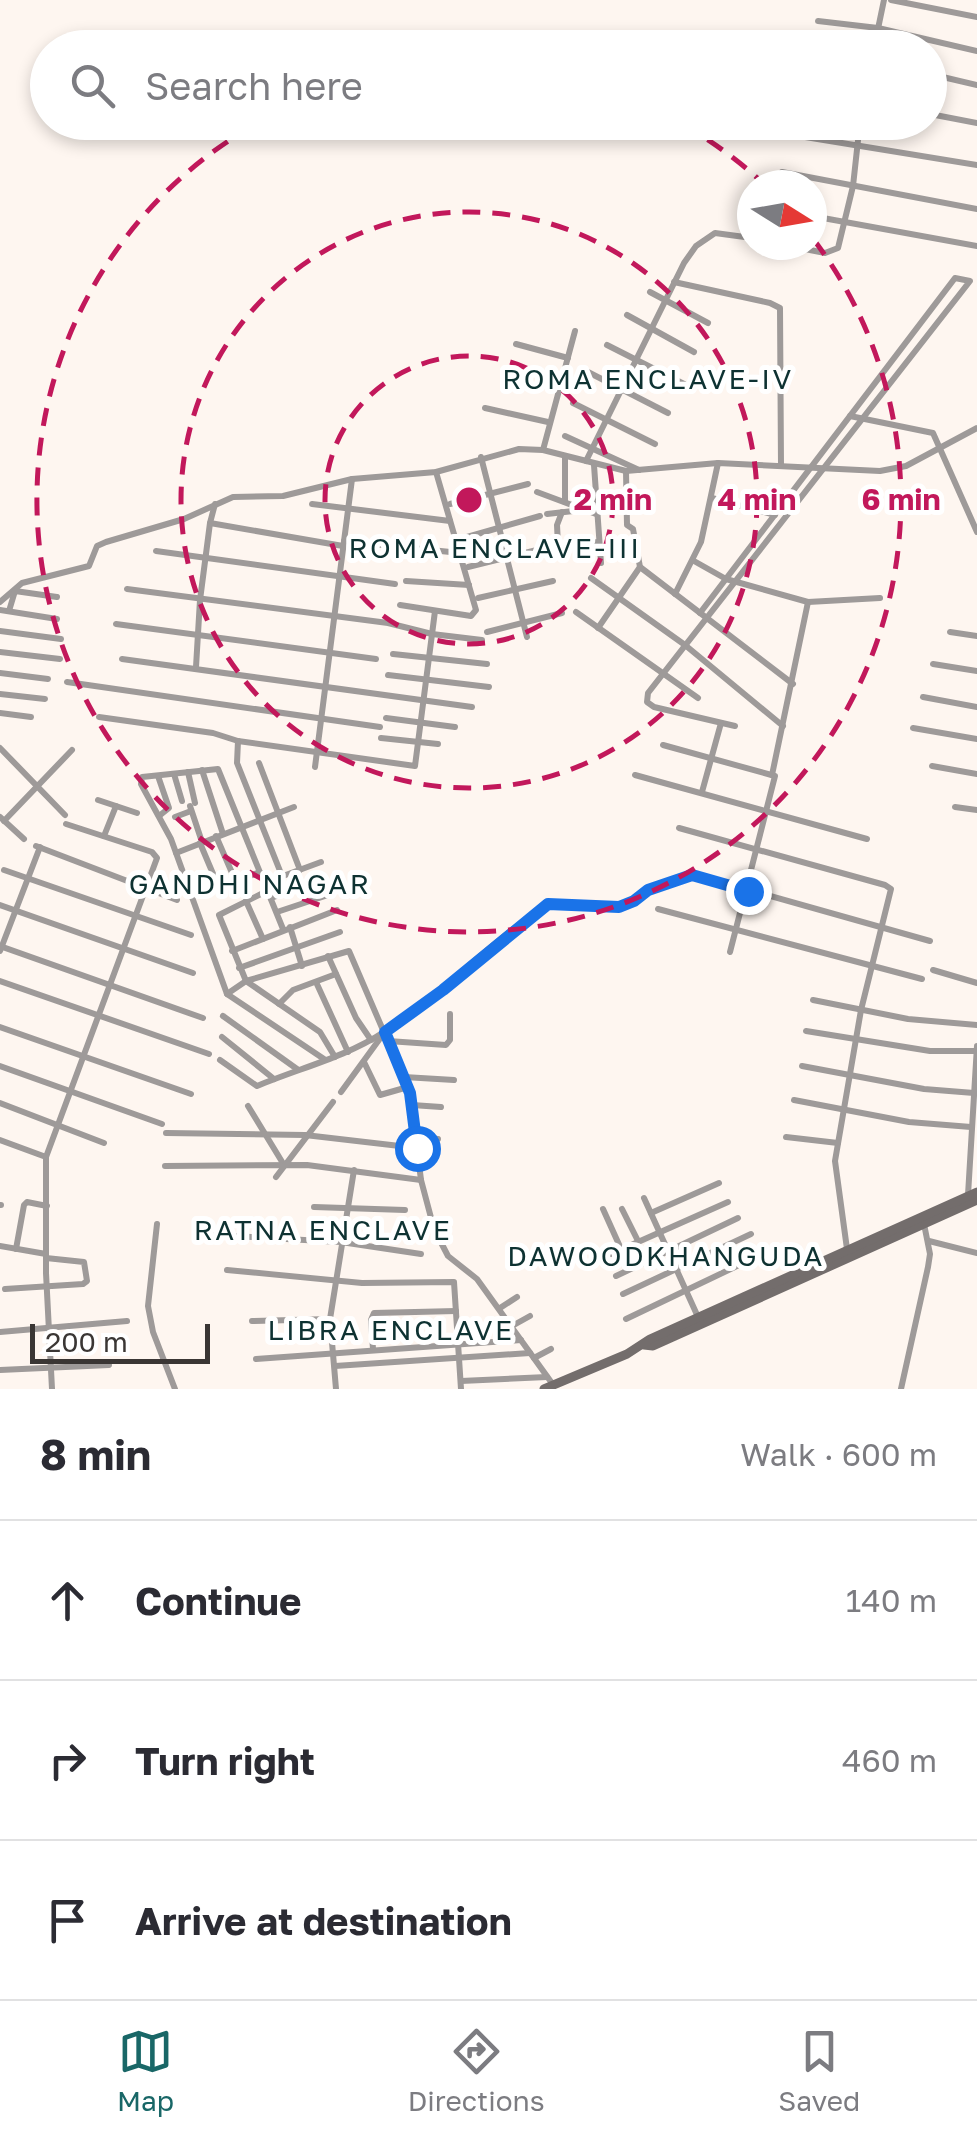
<!DOCTYPE html>
<meta charset="utf-8">
<style>
:root{--surface:#fff;--page:#f7f7f7;--text:#2b2b33;--muted:#7c7c81;--line:#e1e1e2;--accent:#196767}
body{margin:0;font-family:"Golos Text",sans-serif;background:var(--page);color:var(--text)}
.compass{position:absolute;left:737px;top:170px;width:90px;height:90px;border-radius:50%;background:var(--surface);box-shadow:0 5px 15px #0003;rotate:101deg}
.scale{position:absolute;left:30px;bottom:25px;width:180px;box-sizing:border-box;padding-left:10px;border:5px solid #3a3634;border-top:0;font-size:28px;line-height:35px;white-space:nowrap;color:#3a3634;-webkit-text-stroke:8px #fff;paint-order:stroke}
.stop{position:absolute;width:30px;height:30px;margin:-22px;border:8px solid #1a73e8;border-radius:50%;background:#fff}
.stop.end{background:#1a73e8;border-color:#fff;box-shadow:0 2px 10px #0008}
.list{margin:0;padding:0;list-style:none}
h2{display:flex;justify-content:space-between;align-items:center;height:130px;margin:0;padding:0 40px;font-size:42px}
h2 small{font-size:32px;font-weight:400;color:var(--muted)}
.list li{display:grid;grid-template-columns:65px 1fr auto;gap:30px;align-items:center;box-sizing:border-box;height:160px;padding:0 40px;border-top:2px solid var(--line)}
.list b{display:block;font-size:38px;white-space:nowrap}
.list em{font-size:32px;font-style:normal;color:var(--muted)}
.icon{flex:none;width:55px;height:55px;fill:none;stroke:currentColor;stroke-width:2;stroke-linecap:round;stroke-linejoin:round}
.map{position:relative;flex:none;width:977px;height:1389px;overflow:hidden}
.search{position:absolute;background:var(--surface);box-shadow:0 5px 15px #0003;left:30px;right:30px;top:30px;height:110px;display:flex;align-items:center;gap:25px;box-sizing:border-box;padding:0 35px;border-radius:55px;color:var(--muted);font-size:38px}
.sheet{height:610px;background:var(--surface)}
nav{display:flex;justify-content:space-around;align-items:center;box-sizing:border-box;height:140px;border-top:2px solid var(--line);background:var(--surface);font-size:28px;color:var(--muted)}
nav a{display:grid;justify-items:center;gap:5px}
nav .on{color:var(--accent)}
.map>svg:first-child{display:block}
.lines{fill:none;stroke-linecap:round;stroke-linejoin:round}
.street{stroke:#9e9a99;stroke-width:6}
.secondary{stroke:#736d6c;stroke-width:9}
.route{stroke:#1a73e8;stroke-width:12}
.ring{fill:none;stroke:#c2185b;stroke-width:5;stroke-dasharray:18 12}
.labels{text-anchor:middle;dominant-baseline:central;stroke-width:10;stroke-linejoin:round;paint-order:stroke}
.neighbourhood-label{font-size:28px;letter-spacing:2.5px;fill:#0e3232;stroke:#fff}
.centre{fill:#c2185b;stroke:#fff;stroke-width:5}
.ring-label{font-size:30px;text-anchor:middle;font-weight:bold;fill:#c2185b;stroke:#fff;stroke-width:10;stroke-linejoin:round;paint-order:stroke}
</style>
<div class="map">
<svg width="977" height="1389" viewBox="0 0 977 1389">
<rect width="100%" height="100%" fill="#fef6f0"/>
<g class="lines">
<g class="street">
<path d="M891 0 977 17"/>
<path d="M818 21 878 28 977 51"/>
<path d="M874 48 884 0"/>
<path d="M930 74 977 85"/>
<path d="M930 114 977 123"/>
<path d="M793 135 977 165"/>
<path d="M782 172 977 209"/>
<path d="M812 216 977 246"/>
<path d="M785 245 825 253 838 248 853 186 860 122"/>
<path d="M674 282 770 303 780 308 781 466"/>
<path d="M650 292 708 323"/>
<path d="M627 315 694 352"/>
<path d="M516 344 568 358"/>
<path d="M607 345 684 384"/>
<path d="M586 371 668 413"/>
<path d="M573 403 655 444"/>
<path d="M485 408 548 422"/>
<path d="M850 416 933 433 977 532"/>
<path d="M565 436 639 470"/>
<path d="M543 450 575 331"/>
<path d="M481 457 527 637"/>
<path d="M565 458V502"/>
<path d="M586 461 684 263 696 246 715 233 752 238"/>
<path d="M594 465 601 563"/>
<path d="M626 471 627 525 633 529 640 567 793 684"/>
<path d="M537 492 596 514"/>
<path d="M712 498 775 515"/>
<path d="M312 504 450 521"/>
<path d="M450 504 528 484"/>
<path d="M562 512 557 525 558 545 599 542"/>
<path d="M547 514 582 510"/>
<path d="M210 523 343 546"/>
<path d="M460 539 540 516"/>
<path d="M344 541 460 553"/>
<path d="M156 551 395 584"/>
<path d="M694 561 726 579 808 602 880 598"/>
<path d="M468 567 545 548"/>
<path d="M591 578 685 645 783 726"/>
<path d="M406 581 469 585"/>
<path d="M127 589 388 623 432 634 482 640"/>
<path d="M675 594 701 542 718 463"/>
<path d="M478 598 553 581"/>
<path d="M0 602 22 583 89 566 97 546 106 542 184 519 233 497 283 496 352 479 436 472 519 449 543 450 626 471 718 463 880 471 906 466 977 428"/>
<path d="M400 605 471 616 476 610 436 472"/>
<path d="M0 610 57 619"/>
<path d="M9 611 15 591 57 597"/>
<path d="M576 612 698 698"/>
<path d="M700 613 955 278 970 281 648 693 647 702 654 707 735 726"/>
<path d="M116 624 376 659"/>
<path d="M598 628 640 567"/>
<path d="M0 631 61 639"/>
<path d="M487 632 562 613"/>
<path d="M950 632 977 636"/>
<path d="M0 652 60 659"/>
<path d="M393 654 487 664"/>
<path d="M122 659 472 707"/>
<path d="M933 664 977 671"/>
<path d="M196 667 200 600 210 523 215 504"/>
<path d="M0 673 48 679"/>
<path d="M388 675 489 687"/>
<path d="M67 682 380 727"/>
<path d="M0 694 45 699"/>
<path d="M923 697 977 707"/>
<path d="M0 713 31 717"/>
<path d="M99 717 213 733 238 741 415 766 435 611"/>
<path d="M386 718 455 727"/>
<path d="M913 728 977 739"/>
<path d="M381 738 438 744"/>
<path d="M238 741 237 763 282 876"/>
<path d="M663 745 775 776 730 952"/>
<path d="M0 748 65 815"/>
<path d="M259 763 300 870"/>
<path d="M932 766 977 774"/>
<path d="M315 767 352 479"/>
<path d="M202 770 223 834"/>
<path d="M188 772 195 803"/>
<path d="M174 774 182 801"/>
<path d="M635 775 867 839"/>
<path d="M772 775 808 602"/>
<path d="M158 776 169 808 159 816"/>
<path d="M702 792 721 723"/>
<path d="M98 800 137 813"/>
<path d="M190 806 202 842"/>
<path d="M955 807 977 810"/>
<path d="M0 817 24 839"/>
<path d="M175 817 191 811"/>
<path d="M4 821 72 750"/>
<path d="M679 828 885 885 891 889 861 1010 835 1161 847 1249"/>
<path d="M104 836 116 806"/>
<path d="M216 836 236 882"/>
<path d="M200 843 219 888 260 872"/>
<path d="M36 846 177 900"/>
<path d="M176 853 294 807"/>
<path d="M4 870 191 935"/>
<path d="M264 883 321 862"/>
<path d="M267 891 219 915 246 981 320 1032 335 1057"/>
<path d="M271 898 325 879"/>
<path d="M246 901 263 939"/>
<path d="M0 905 193 973"/>
<path d="M658 909 922 979"/>
<path d="M277 912 331 894"/>
<path d="M290 927 302 966"/>
<path d="M283 929 218 769 142 777 141 784 171 839 227 994 324 1059"/>
<path d="M0 946 203 1018"/>
<path d="M0 951 40 847"/>
<path d="M232 951 337 910"/>
<path d="M328 956 356 1018 371 1040"/>
<path d="M239 968 340 932"/>
<path d="M933 970 977 983"/>
<path d="M0 981 209 1054"/>
<path d="M316 982 348 1052"/>
<path d="M227 994 246 981 349 951 410 1093 421 1180 434 1229 448 1256 477 1279 554 1386"/>
<path d="M813 1000 908 1019 977 1025"/>
<path d="M279 1004 293 990 336 974"/>
<path d="M223 1016 297 1069"/>
<path d="M0 1027 191 1094"/>
<path d="M806 1031 930 1051H977"/>
<path d="M222 1037 274 1079"/>
<path d="M388 1041 446 1045 450 1040V1014"/>
<path d="M220 1060 257 1086C300 1068 346 1057 384 1032 442 994 490 942 548 904L619 907 634 901 648 890 685 876H700L930 941"/>
<path d="M364 1062 380 1095 408 1087"/>
<path d="M0 1066 162 1124"/>
<path d="M802 1066 924 1089 974 1093"/>
<path d="M404 1077 454 1080"/>
<path d="M341 1092 384 1033"/>
<path d="M794 1100 909 1122 971 1127"/>
<path d="M0 1103 104 1143"/>
<path d="M412 1105 441 1107"/>
<path d="M248 1106 284 1165"/>
<path d="M166 1133 305 1135 417 1148"/>
<path d="M416 1137 438 1139"/>
<path d="M786 1137 838 1143"/>
<path d="M0 1140 46 1157"/>
<path d="M165 1166 307 1165 421 1180"/>
<path d="M276 1177 333 1102"/>
<path d="M968 1195 977 1046"/>
<path d="M644 1198 698 1317"/>
<path d="M0 1205H1"/>
<path d="M314 1207 405 1210"/>
<path d="M603 1209 621 1249"/>
<path d="M622 1209 638 1241"/>
<path d="M651 1213 719 1183"/>
<path d="M157 1224 148 1306 153 1332 175 1389"/>
<path d="M196 1234 341 1242 421 1254"/>
<path d="M929 1241 977 1253"/>
<path d="M0 1246 46 1254"/>
<path d="M16 1249 24 1205 27 1202 47 1206"/>
<path d="M611 1254 728 1202"/>
<path d="M227 1270 362 1283 454 1282 461 1389"/>
<path d="M616 1276 738 1218"/>
<path d="M5 1289 83 1284 87 1281 84 1262 46 1258"/>
<path d="M623 1294 751 1234"/>
<path d="M500 1308 517 1297"/>
<path d="M626 1319 760 1255"/>
<path d="M252 1321 330 1319"/>
<path d="M512 1326 530 1316"/>
<path d="M0 1332 127 1321"/>
<path d="M373 1349 371 1320 374 1313 456 1311"/>
<path d="M534 1358 551 1349"/>
<path d="M256 1359 521 1340"/>
<path d="M335 1366 530 1353"/>
<path d="M0 1370 109 1365"/>
<path d="M461 1381 547 1377"/>
<path d="M52 1389 46 1273V1157L157 858 152 852 66 824"/>
<path d="M336 1389 330 1319 354 1170"/>
<path d="M901 1389 928 1267 930 1254 924 1224"/>
</g>
<g class="secondary">
<path d="M644 1345 653 1346 977 1200"/>
<path d="M544 1389 627 1354 650 1339 977 1192"/>
</g>
</g>
<g class="lines">
<path class="route" d="M417 1148 410 1093 385 1032 443 990 548 904 619 907 634 901 648 890 692 875 748 891"/>
</g>
<g class="ring">
<circle cx="469" cy="500" r="144"/>
<circle cx="469" cy="500" r="288"/>
<path d="M682 124A432 432 0 0 1 764 184M814 240A432 432 0 1 1 256 124"/>
</g>
<g class="labels">
<g class="neighbourhood-label">
<text x="648" y="378">ROMA ENCLAVE-IV</text>
<text x="495" y="547">ROMA ENCLAVE-III</text>
<text x="250" y="883">GANDHI NAGAR</text>
<text x="323" y="1229">RATNA ENCLAVE</text>
<text x="666" y="1255">DAWOODKHANGUDA</text>
<text x="391" y="1329">LIBRA ENCLAVE</text>
</g>
</g>
<circle cx="469" cy="500" r="15" class="centre"/>
<g class="ring-label">
<text x="613" y="510">2 min</text>
<text x="757" y="510">4 min</text>
<text x="901" y="510">6 min</text>
</g>
</svg>
<svg class="compass" viewBox="-18 -18 36 36"><path d="M0-13l5 13h-10z" fill="#e53935"/><path d="M0 13l5-13h-10z" fill="#7c7c81"/></svg>
<div class="scale">200 m</div>
<div class="stop" style="left:417px;top:1148px"></div>
<div class="stop end" style="left:748px;top:891px"></div>
<div class="search"><svg class="icon" aria-label="search" viewBox="0 0 24 24"><circle cx="10" cy="10" r="6"/><path d="M15 15l6 6"/></svg>Search here</div>
</div>
<section class="sheet">
<h2>8 min<small>Walk · 600 m</small></h2>
<ul class="list">
<li><svg class="icon" aria-label="ahead" viewBox="0 0 24 24"><path d="M12 20V5M6 11l6-6 6 6"/></svg><div><b>Continue</b></div><em>140 m</em></li>
<li><svg class="icon" aria-label="right" viewBox="0 0 24 24"><path d="M7 20v-9h11M14 6l5 5-5 5"/></svg><div><b>Turn right</b></div><em>460 m</em></li>
<li><svg class="icon" aria-label="arrive" viewBox="0 0 24 24"><path d="M6 21V4h12l-3 4 3 4H6"/></svg><div><b>Arrive at destination</b></div></li>
</ul>
</section>
<nav>
<a class="on"><svg class="icon" aria-label="map" viewBox="0 0 24 24"><path d="M3 6l6-2 6 2 6-2v14l-6 2-6-2-6 2zM9 4v14M15 6v14"/></svg>Map</a>
<a><svg class="icon" aria-label="directions" viewBox="0 0 24 24"><path d="M12 3l9 9-9 9-9-9zM9 14v-3h6M13 9l2 2-2 2"/></svg>Directions</a>
<a><svg class="icon" aria-label="saved" viewBox="0 0 24 24"><path d="M7 4h10v16l-5-4-5 4z"/></svg>Saved</a>
</nav>
